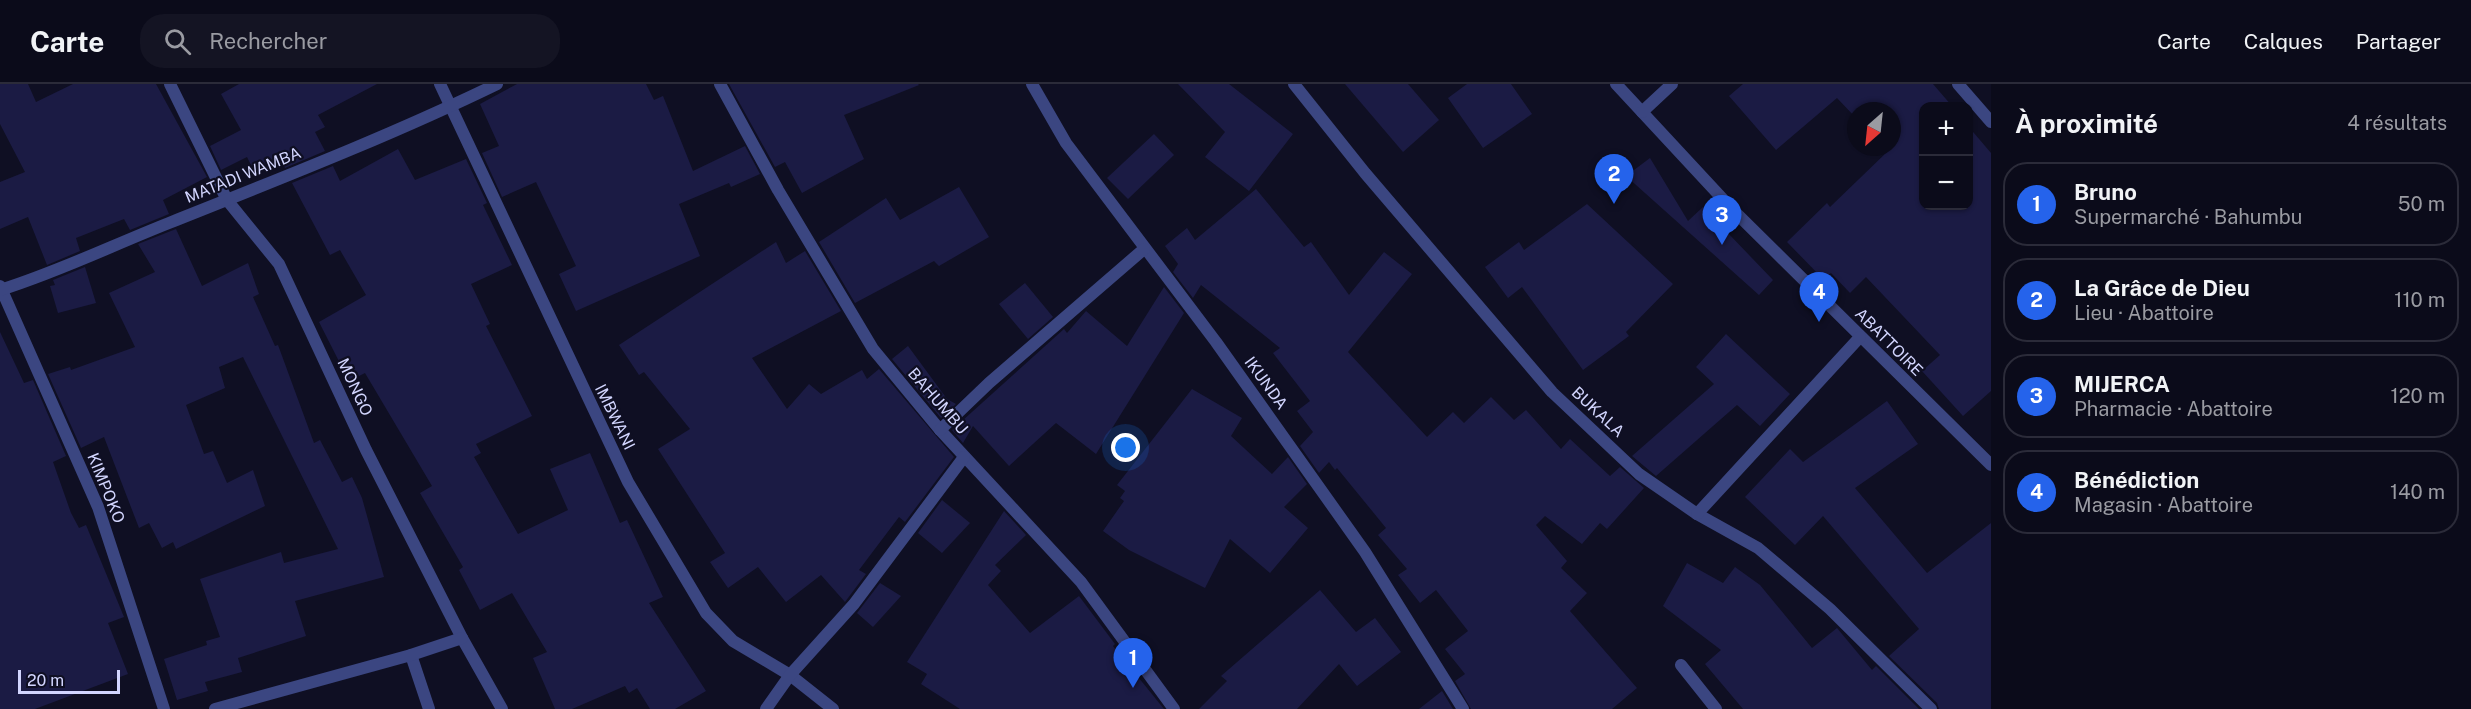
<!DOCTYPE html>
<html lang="fr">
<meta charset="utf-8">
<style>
:root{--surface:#0b0b1a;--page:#141423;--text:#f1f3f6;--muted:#9a9ba2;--line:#2b2b39;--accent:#2563eb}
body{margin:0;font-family:"Public Sans",sans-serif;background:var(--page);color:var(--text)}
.controls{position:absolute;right:18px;top:18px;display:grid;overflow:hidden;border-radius:12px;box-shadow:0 2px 4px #0004}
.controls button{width:54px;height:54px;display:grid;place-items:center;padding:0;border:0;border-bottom:2px solid var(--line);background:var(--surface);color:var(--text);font:30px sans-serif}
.compass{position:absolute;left:1847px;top:18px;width:54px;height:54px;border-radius:50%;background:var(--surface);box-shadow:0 2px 4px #0004;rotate:207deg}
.scale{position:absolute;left:18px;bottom:15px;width:102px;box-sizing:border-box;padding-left:6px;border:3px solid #d2d5fe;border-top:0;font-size:16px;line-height:21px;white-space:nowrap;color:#d2d5fe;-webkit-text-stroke:4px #0f0f23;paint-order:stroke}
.you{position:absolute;left:1126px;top:364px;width:21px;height:21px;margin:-15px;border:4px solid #fff;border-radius:50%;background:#1a73e8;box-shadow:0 0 0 9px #1a73e833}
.badge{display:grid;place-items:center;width:39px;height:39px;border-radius:50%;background:var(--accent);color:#fff;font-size:20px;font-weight:700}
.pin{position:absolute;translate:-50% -50px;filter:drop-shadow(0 2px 3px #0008)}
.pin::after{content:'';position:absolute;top:32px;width:21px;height:18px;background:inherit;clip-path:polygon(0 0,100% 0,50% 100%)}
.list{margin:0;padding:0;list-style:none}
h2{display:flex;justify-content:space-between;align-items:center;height:78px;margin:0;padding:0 24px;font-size:26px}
h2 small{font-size:20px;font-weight:400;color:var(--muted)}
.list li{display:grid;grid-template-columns:39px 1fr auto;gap:18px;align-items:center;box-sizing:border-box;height:84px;margin:0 12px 12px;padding:0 12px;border:2px solid var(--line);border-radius:24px}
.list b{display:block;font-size:22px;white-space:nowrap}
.list p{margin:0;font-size:20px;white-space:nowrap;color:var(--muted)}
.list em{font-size:20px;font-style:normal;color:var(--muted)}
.icon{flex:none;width:33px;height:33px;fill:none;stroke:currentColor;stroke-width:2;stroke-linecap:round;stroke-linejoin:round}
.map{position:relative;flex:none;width:1991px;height:625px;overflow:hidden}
header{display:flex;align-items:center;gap:36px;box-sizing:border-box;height:84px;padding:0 30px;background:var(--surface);border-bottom:2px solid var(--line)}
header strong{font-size:28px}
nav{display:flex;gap:33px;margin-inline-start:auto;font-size:21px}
.search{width:420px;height:54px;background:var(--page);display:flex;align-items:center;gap:15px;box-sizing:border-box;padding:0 21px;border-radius:24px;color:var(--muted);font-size:22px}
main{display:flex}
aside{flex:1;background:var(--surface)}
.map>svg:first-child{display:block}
.building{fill:#1b1b44}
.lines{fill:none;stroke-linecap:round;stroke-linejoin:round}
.minor{stroke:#3b4681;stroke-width:12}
.labels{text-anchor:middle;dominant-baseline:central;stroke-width:4.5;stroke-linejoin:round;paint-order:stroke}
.street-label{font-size:16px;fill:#d2d5fe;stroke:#0f0f23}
</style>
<header>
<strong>Carte</strong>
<div class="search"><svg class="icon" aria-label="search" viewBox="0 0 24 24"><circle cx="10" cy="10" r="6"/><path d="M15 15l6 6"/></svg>Rechercher</div>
<nav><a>Carte</a><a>Calques</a><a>Partager</a></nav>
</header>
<main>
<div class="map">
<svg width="1991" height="625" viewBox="0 0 1991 625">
<rect width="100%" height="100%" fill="#0f0f23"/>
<g class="building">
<path d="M0 0H28L36 18 73 0H156L207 93 163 116 169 130 130 146 124 135 76 154 80 167 47 181 28 133 0 145V98L25 88 0 40Z"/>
<path d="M239 0H377L318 31 325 43 315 48 325 67 285 84 279 73 254 87 247 73 221 86 210 62 241 46 221 10Z"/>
<path d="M517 0H646L654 16 663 12 693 87 745 62 760 90 731 103 729 99 679 120 700 172 576 227 559 190 576 182 536 98 502 113 482 69 499 62 480 20Z"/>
<path d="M729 0H918L919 1 844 31 864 75 802 109 785 78 775 83Z"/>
<path d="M1178 0H1229L1293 50 1249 107 1205 73 1225 48Z"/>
<path d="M1345 0H1408L1439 36 1403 68Z"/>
<path d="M1467 0H1511L1532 30 1483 64 1448 14Z"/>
<path d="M1743 0H1933L1952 22H1923V122H1968V42L1991 69V307L1963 332 1922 287 1940 271 1866 193 1850 209 1831 189 1823 195 1787 158 1827 119 1830 123 1887 68 1882 63H1892V27H1856V34L1837 14 1776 66 1729 12Z"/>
<path d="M1154 50 1174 71 1128 115 1107 94Z"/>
<path d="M398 65 415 96 466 75 487 119 483 121 512 181 471 200 490 240 486 242 532 332 476 360 481 369 474 373 518 450 568 426 550 385 590 369 620 439 627 436 663 513 649 519 706 607 675 625H650L637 604 629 609 625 602 572 625H555L533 574 547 568 512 509 480 526 459 486 463 483 420 409 432 402 365 289 349 297 319 238 366 211 340 166 330 171 292 99 333 82 340 97Z"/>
<path d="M1650 74 1688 137 1703 123 1773 196 1759 211 1626 92Z"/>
<path d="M959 103 989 153 939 182 934 177 855 219 819 158 886 114 900 136Z"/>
<path d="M1256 105 1304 163 1311 158 1349 211 1384 168 1412 190 1348 268 1427 353 1453 328 1464 339 1491 313 1514 336 1526 326 1561 365 1570 355 1610 392 1620 383 1644 404 1607 445 1600 439 1582 460 1545 432 1536 441 1567 477 1561 484 1587 509 1570 527 1637 604 1612 625H1471L1455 597 1465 590 1445 565 1468 547 1436 506 1420 519 1398 491 1407 485 1378 451 1386 444 1337 384 1335 386 1329 378 1319 389 1300 362 1313 348 1297 327 1310 317 1273 269 1280 264 1201 201 1193 214 1173 188 1178 180 1165 162 1187 144 1195 156Z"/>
<path d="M1587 120 1673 200 1626 248 1629 252 1583 286 1522 203 1508 214 1485 183 1519 158 1524 166Z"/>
<path d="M176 145 202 202 248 179 259 210 253 213 275 262 278 261 314 359 320 356 342 398 352 393 362 414 384 493 295 517 306 552 238 574 242 588 205 598 208 607 177 616 164 575 207 561 206 557 220 553 200 495 281 468 284 479 338 465 243 273 219 283 225 304 186 321 204 370 213 367 227 399 253 386 265 422 176 465 173 458 162 464 149 439 139 444 104 353 81 364 48 290 70 283 71 286 135 263 109 209 155 188 138 160Z"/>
<path d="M776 158 786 179 805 167 841 227 752 274 787 325 809 300 821 310 862 286 867 295 879 285 954 373 905 438 899 433 859 486 866 490 845 518 821 491 786 518 758 483 728 504 710 478 725 469 658 365 690 345 644 288 639 291 619 261Z"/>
<path d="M85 183 96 219 58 229 50 202 55 201 53 196Z"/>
<path d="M1025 199 1053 233 1028 255 999 220Z"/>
<path d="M1164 203 1184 229 1096 370 1056 339 1009 382 973 342 963 359 952 346 1064 245 1067 249 1086 227 1127 262Z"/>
<path d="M0 248 24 299 33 296 66 372 53 378 71 429 79 444 86 441 124 533 108 539 128 590 35 625H0Z"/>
<path d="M1726 250 1790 310 1760 342 1737 321 1656 392 1632 372 1714 300 1696 283Z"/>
<path d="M908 262 947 315 956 320 941 334 892 275Z"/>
<path d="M1192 305 1242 334 1231 352 1272 390 1288 373 1307 400 1284 423 1308 444 1270 489 1230 455 1205 504 1129 466 1103 447 1124 417 1120 414 1125 407 1117 401Z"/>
<path d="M1887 317 1918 360 1855 404 1927 489 1991 439V625H1939L1937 619 1889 572 1919 545 1823 432 1795 461 1745 413 1790 365 1803 378Z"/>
<path d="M942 416 970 439 942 469 918 449Z"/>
<path d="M1004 427 1026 451 995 481 1001 487 988 501 1030 549 1079 512 1115 560 1113 562 1164 625H960L921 600 927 590 907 578Z"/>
<path d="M1687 479 1723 499 1735 483 1760 501 1812 564 1837 544 1872 586 1876 582 1919 625H1743L1705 580 1721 566 1663 522Z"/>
<path d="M880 499 901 512 873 543 857 529Z"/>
<path d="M1320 506 1356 548 1375 534 1401 568 1357 602 1339 580 1297 625H1199L1227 597 1221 592Z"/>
<path d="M1442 607 1453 625H1419Z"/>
</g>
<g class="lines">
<g class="minor">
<path d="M170 0 227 116 279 180 366 366 462 554 502 625"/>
<path d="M440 0 628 398 706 529 733 557 790 591 833 625"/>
<path d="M720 0 778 106 873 265 940 346 1081 498 1174 625"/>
<path d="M1032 0 1066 59 1216 258 1365 468 1463 625"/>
<path d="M1294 0 1365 89 1552 308 1639 390 1697 430 1758 464 1830 525 1931 625"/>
<path d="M1616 0 1733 126 1991 381"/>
<path d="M1958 0 1991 38"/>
<path d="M1642 28 1672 0"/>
<path d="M0 202 98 423 164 625"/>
<path d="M0 206C58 188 113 161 169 139 279 95 390 52 497 0"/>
<path d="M940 346 989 299 1144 165"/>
<path d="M1697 430 1860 253"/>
<path d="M411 571 429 625"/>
<path d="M1681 581 1716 625"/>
<path d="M215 625 411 571 462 554"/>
<path d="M766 625 790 591 854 520 964 373"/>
</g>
</g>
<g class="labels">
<g class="street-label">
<text transform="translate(243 91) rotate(-22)">MATADI WAMBA</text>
<text transform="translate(1889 258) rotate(45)">ABATTOIRE</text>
<text transform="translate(1266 299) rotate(54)">IKUNDA</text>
<text transform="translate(355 303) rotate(65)">MONGO</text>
<text transform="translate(938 317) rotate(49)">BAHUMBU</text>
<text transform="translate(1598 328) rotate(43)">BUKALA</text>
<text transform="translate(615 333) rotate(64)">IMBWANI</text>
<text transform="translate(106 404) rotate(68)">KIMPOKO</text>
</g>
</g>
</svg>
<div class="controls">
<button>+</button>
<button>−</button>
</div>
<svg class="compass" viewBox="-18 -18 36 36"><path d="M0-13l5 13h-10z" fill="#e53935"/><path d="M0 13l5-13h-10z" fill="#9a9ba2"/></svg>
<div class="scale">20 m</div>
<div class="you"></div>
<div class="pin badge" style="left:1133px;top:604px">1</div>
<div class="pin badge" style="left:1614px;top:120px">2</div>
<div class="pin badge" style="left:1722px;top:161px">3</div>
<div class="pin badge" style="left:1819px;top:238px">4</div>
</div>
<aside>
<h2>À proximité<small>4 résultats</small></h2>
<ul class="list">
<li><span class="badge">1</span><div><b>Bruno</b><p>Supermarché · Bahumbu</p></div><em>50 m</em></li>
<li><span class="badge">2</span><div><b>La Grâce de Dieu</b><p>Lieu · Abattoire</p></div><em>110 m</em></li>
<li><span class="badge">3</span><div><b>MIJERCA</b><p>Pharmacie · Abattoire</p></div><em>120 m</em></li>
<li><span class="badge">4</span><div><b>Bénédiction</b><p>Magasin · Abattoire</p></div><em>140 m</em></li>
</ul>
</aside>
</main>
